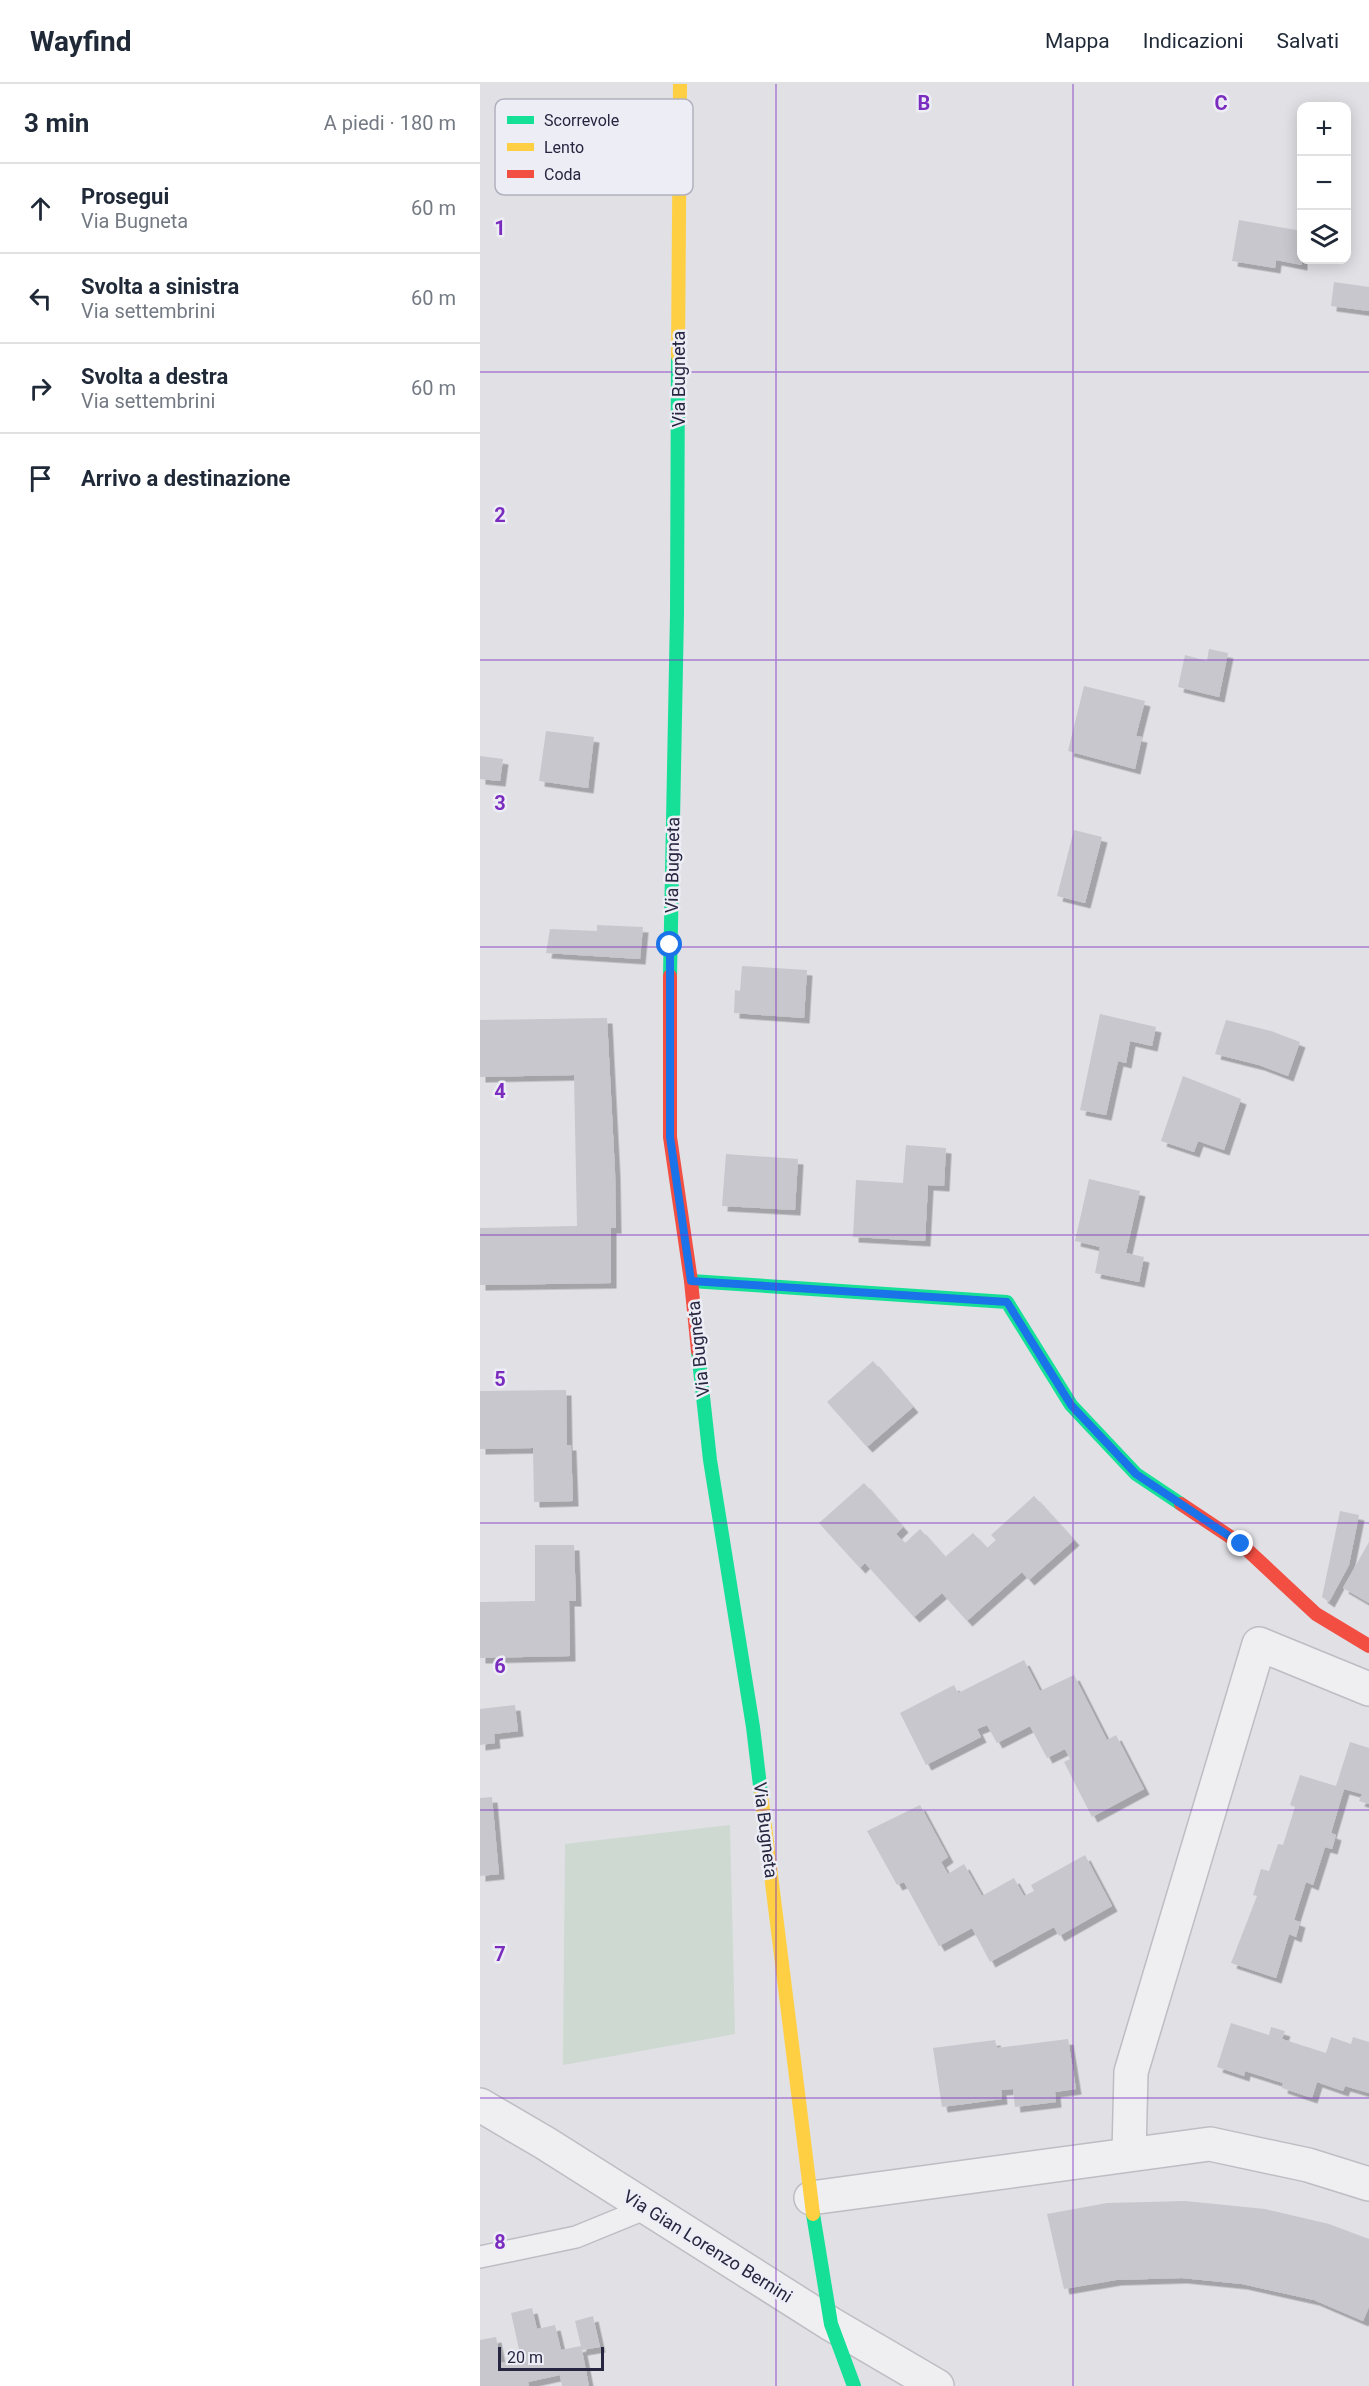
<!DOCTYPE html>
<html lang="it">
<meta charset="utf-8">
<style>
:root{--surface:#fff;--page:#f2f2f3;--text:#1f2937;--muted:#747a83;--line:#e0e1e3}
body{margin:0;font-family:Roboto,sans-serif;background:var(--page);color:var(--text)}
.controls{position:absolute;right:18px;top:18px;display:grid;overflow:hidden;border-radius:12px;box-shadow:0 3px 15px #0003}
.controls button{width:54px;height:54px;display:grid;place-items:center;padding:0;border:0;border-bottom:2px solid var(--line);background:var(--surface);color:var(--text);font:30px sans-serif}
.scale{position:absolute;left:18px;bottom:15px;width:106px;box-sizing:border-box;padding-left:6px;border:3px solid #262640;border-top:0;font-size:16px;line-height:21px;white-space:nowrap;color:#262640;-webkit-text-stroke:4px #ededf6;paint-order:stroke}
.stop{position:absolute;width:18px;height:18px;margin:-14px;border:4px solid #1a73e8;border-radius:50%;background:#fff}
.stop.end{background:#1a73e8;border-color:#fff;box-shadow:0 2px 6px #0008}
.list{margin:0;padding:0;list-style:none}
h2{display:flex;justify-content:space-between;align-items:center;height:78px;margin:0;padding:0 24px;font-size:26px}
h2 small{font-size:20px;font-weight:400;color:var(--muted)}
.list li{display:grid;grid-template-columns:39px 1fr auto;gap:18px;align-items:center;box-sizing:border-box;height:90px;padding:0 24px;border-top:2px solid var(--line)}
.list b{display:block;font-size:22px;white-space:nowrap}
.list p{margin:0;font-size:20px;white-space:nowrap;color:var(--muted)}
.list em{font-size:20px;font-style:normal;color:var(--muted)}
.icon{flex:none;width:33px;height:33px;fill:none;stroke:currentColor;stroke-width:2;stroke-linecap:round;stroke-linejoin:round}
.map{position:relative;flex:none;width:889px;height:2302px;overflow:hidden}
header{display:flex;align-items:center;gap:36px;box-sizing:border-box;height:84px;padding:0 30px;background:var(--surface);border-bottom:2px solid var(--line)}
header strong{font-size:28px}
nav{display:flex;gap:33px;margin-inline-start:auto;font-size:21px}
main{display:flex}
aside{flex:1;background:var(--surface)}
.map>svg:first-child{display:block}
.green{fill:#cdd9d1}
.building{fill:#c7c7cd;filter:url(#shadow)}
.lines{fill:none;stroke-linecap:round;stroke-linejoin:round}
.lane-casing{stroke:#bdbdc3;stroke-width:24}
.street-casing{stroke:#bdbdc3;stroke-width:36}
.lane{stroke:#efeff2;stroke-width:21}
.street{stroke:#efeff2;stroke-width:33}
.fast{stroke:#16e098;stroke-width:14}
.slow{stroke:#ffcf43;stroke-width:14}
.jam{stroke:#f24e42;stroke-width:14}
.route{stroke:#1a73e8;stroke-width:8}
.grid{fill:none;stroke:#7b2cbf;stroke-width:1.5;stroke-opacity:0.55}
.labels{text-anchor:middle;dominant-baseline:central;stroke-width:5;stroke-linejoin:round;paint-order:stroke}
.street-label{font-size:18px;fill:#262640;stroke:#ededf6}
.key{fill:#ededf6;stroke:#b1b1bf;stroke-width:1.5}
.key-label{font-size:16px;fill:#262640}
.grid-label{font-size:20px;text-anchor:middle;font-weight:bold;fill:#7b2cbf;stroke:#ededf6;stroke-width:5;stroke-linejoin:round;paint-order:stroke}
</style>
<header>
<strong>Wayfind</strong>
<nav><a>Mappa</a><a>Indicazioni</a><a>Salvati</a></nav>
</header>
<main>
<aside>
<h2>3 min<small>A piedi · 180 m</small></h2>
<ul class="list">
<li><svg class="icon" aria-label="ahead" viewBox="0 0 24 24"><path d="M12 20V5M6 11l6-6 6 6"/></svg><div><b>Prosegui</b><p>Via Bugneta</p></div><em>60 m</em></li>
<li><svg class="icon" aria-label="left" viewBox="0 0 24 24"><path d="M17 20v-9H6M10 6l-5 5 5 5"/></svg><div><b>Svolta a sinistra</b><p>Via settembrini</p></div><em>60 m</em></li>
<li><svg class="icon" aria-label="right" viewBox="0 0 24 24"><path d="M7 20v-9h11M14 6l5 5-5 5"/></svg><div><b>Svolta a destra</b><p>Via settembrini</p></div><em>60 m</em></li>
<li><svg class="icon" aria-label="arrive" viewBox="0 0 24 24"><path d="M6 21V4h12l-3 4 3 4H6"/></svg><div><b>Arrivo a destinazione</b></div></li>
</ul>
</aside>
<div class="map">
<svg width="889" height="2302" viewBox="0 0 889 2302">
<defs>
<filter id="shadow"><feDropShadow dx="5.5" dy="5.5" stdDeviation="0" flood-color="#0004"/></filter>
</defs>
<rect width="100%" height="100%" fill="#e0e0e5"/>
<path class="green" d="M250 1741 255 1950 83 1981 85 1760Z"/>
<g class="building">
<path d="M759 136 822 147V181L796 176 795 184 752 177Z"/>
<path d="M854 198 889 203V227L851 222Z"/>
<path d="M729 565 748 569 739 613 698 603 705 571 727 577Z"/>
<path d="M604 602 665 617 656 652 662 653 655 685 588 667Z"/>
<path d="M66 647 114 653 108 704 59 697Z"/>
<path d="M0 672 23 675 20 697 0 695Z"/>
<path d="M594 746 622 753 605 819 577 812Z"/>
<path d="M117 841 163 843 160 875 66 869 70 845 117 847Z"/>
<path d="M262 882 327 886 324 934 254 929 255 906 260 907Z"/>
<path d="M620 930 676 943 672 962 650 957 646 979 638 977 626 1031 600 1026Z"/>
<path d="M127 934 135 1088 136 1144H131V1199L0 1201V1144L97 1142 94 991 0 993V936Z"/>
<path d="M746 936 791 947 820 958 808 992 779 981 735 970Z"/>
<path d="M703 992 761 1015 744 1066 718 1057 714 1068 681 1057Z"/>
<path d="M426 1061 466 1064 464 1102 448 1101 445 1157 373 1153 376 1096 423 1099Z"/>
<path d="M246 1070 318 1075 315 1126 242 1122Z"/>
<path d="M609 1095 660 1107 646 1169 664 1173 659 1198 615 1189 620 1163 595 1157Z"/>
<path d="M393 1277 433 1323 387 1363 347 1318Z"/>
<path d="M86 1306 87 1361H91L93 1417 54 1418 53 1364 0 1365V1307Z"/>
<path d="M384 1399 423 1443 416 1450 425 1459 440 1445 465 1473 493 1449 507 1464 516 1456 511 1451 554 1412 594 1456 549 1496 542 1488 487 1537 462 1509 434 1533 385 1479 380 1484 339 1439Z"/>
<path d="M860 1427 879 1431 869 1481 849 1518 842 1513Z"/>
<path d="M889 1458V1519L863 1504Z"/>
<path d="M55 1461H94L96 1517H89L90 1572 0 1574V1518L55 1517Z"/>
<path d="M544 1576 560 1607 594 1591 627 1656 636 1651 664 1705 612 1733 584 1678 590 1675 585 1665 567 1674 550 1642 517 1659 507 1641 497 1645 501 1653 446 1681 420 1629 474 1601 478 1609Z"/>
<path d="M35 1621 38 1647 14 1650 15 1659 0 1661V1625Z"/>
<path d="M870 1658 889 1664V1720L879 1717 882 1710 864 1705 851 1749 856 1751 852 1765 845 1763 833 1801 826 1798 814 1836 820 1838 816 1853 809 1850 796 1894 751 1879 777 1812 773 1811 781 1785 789 1787 798 1760 803 1761 815 1723 810 1721 820 1691 856 1702Z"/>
<path d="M12 1713 19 1790 0 1792V1714Z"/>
<path d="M440 1721 468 1773 461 1778 468 1790 484 1780 502 1812 534 1794 544 1812 554 1807 551 1801 605 1771 632 1822 579 1852 574 1843 510 1878 492 1844 459 1862 424 1798 417 1801 387 1747Z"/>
<path d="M751 1939 789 1951 791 1943 805 1947 802 1955 846 1969 851 1953 871 1960 873 1953 889 1958V2009L865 2002 863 2007 837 1998 832 2014 802 2004 803 1999 765 1987 764 1992 737 1983Z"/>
<path d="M588 1955 596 2005 575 2008 576 2018 535 2023 533 2005 521 2006 522 2015 462 2023 453 1964 515 1956 517 1964Z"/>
<path d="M705 2117 785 2125 849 2140 889 2155V2223L883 2237 834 2216 762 2200 702 2194 636 2196 584 2205 567 2130 627 2119Z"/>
<path d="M52 2224 57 2245 75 2241 81 2266 101 2262 95 2237 113 2232 120 2263 102 2266 109 2302H82L80 2291 48 2298 49 2302H0V2256L16 2253 21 2279 41 2274 31 2229Z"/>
</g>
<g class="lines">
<defs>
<path id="lane" d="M0 2173 96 2153 167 2124"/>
<g id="street">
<path d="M0 2021 65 2059 351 2240 457 2302"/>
<path d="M649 2070 651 1988 779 1560 889 1605"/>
<path d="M331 2114 730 2060 828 2081 889 2100"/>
</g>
</defs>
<use href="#lane" class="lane-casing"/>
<use href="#street" class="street-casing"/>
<use href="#lane" class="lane"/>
<use href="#street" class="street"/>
<g class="fast">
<path d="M190 892 197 530 198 272"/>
<path d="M211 1197 527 1218 591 1321 656 1390 701 1420"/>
<path d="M218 1267 230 1376 273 1643 281 1710"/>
<path d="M333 2130 351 2240 374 2302"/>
</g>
<g class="slow">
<path d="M198 272 200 0"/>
<path d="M281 1710 333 2130"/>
</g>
<g class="jam">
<path d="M190 892V1053L211 1197 218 1267"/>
<path d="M701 1420 761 1460 836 1530 889 1562"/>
</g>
</g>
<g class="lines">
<path class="route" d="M190 861V1053L211 1197 527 1218 591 1321 656 1390 761 1460"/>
</g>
<path class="grid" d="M296 0V2302M593 0V2302M0 288H889M0 576H889M0 863H889M0 1151H889M0 1439H889M0 1726H889M0 2014H889"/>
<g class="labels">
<g class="street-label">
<text transform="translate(198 295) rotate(-90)">Via Bugneta</text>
<text transform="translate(192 781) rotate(-89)">Via Bugneta</text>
<text transform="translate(218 1265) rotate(-96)">Via Bugneta</text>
<text transform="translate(286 1746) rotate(83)">Via Bugneta</text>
<text transform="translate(228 2162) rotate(32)">Via Gian Lorenzo Bernini</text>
</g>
</g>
<rect x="15" y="15" width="198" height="96" rx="9" class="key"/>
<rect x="27" y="32" width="27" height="8" fill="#16e098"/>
<rect x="27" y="59" width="27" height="8" fill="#ffcf43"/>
<rect x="27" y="86" width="27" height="8" fill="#f24e42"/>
<g class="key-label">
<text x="64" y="42">Scorrevole</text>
<text x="64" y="69">Lento</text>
<text x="64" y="96">Coda</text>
</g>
<g class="grid-label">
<text x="444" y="26">B</text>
<text x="741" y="26">C</text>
<text x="20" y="151">1</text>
<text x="20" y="438">2</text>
<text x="20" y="726">3</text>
<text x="20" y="1014">4</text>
<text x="20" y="1302">5</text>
<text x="20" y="1589">6</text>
<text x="20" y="1877">7</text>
<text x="20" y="2165">8</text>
</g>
</svg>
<div class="controls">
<button>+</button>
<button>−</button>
<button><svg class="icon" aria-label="layers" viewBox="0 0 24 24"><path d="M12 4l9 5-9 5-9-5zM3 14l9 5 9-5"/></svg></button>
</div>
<div class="scale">20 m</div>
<div class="stop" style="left:190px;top:861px"></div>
<div class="stop end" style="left:761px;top:1460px"></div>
</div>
</main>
